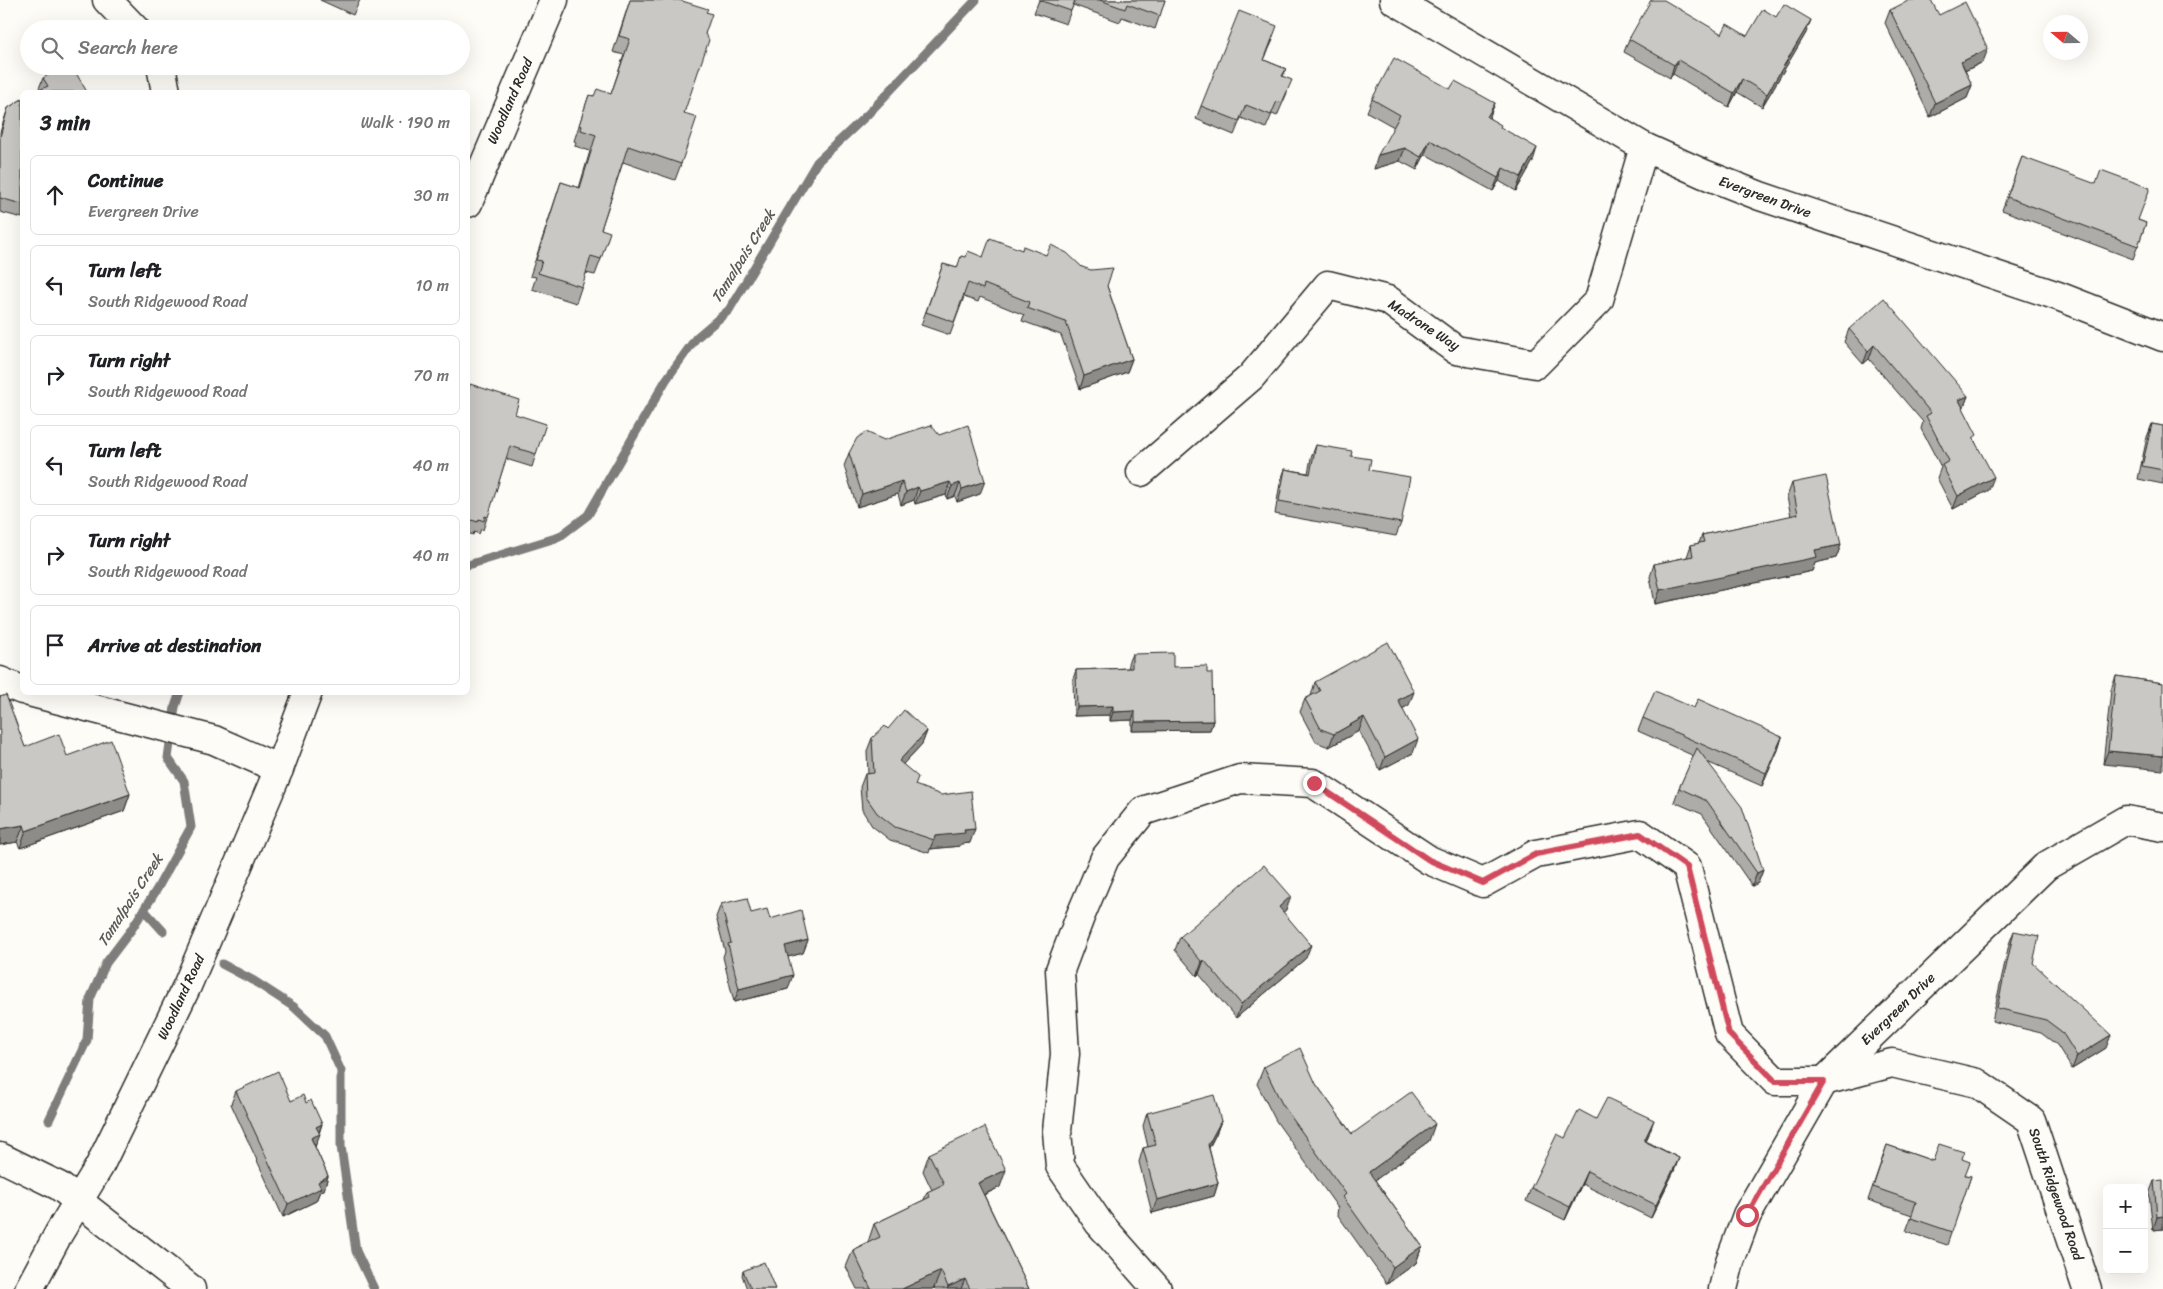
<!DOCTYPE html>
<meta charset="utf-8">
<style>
:root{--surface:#fff;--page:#f2f2f2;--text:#202124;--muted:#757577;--line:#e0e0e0}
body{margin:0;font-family:Sriracha,sans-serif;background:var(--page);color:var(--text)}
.controls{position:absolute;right:15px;bottom:15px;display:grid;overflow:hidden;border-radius:8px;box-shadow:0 5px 20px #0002}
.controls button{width:45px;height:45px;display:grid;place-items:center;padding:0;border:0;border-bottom:1px solid var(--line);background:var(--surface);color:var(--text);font:25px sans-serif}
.compass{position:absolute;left:2043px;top:15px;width:45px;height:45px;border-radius:50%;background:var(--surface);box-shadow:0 5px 20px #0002;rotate:290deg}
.stop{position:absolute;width:15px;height:15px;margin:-11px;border:4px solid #d1495b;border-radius:50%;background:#fff}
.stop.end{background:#d1495b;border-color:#fff;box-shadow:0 1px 5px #0008}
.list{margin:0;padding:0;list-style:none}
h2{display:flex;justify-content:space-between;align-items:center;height:65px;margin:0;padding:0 20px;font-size:21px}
h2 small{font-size:16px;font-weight:400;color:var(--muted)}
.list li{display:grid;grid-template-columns:32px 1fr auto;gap:15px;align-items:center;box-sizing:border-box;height:80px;margin:0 10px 10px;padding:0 10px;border:1px solid var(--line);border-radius:8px}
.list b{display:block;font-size:19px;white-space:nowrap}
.list p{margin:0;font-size:16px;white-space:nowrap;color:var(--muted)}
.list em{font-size:16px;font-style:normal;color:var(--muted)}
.icon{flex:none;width:28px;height:28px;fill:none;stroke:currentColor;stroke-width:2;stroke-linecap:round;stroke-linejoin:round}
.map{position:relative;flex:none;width:2163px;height:1289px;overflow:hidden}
.search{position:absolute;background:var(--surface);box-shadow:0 5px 20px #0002;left:20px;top:20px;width:450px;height:55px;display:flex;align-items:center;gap:12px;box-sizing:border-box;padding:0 18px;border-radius:28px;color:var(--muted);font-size:19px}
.panel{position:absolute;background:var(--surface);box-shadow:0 5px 20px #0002;left:20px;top:90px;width:450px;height:605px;border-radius:8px}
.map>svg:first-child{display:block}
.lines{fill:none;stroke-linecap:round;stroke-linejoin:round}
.stream{stroke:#7e7d7b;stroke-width:9}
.street-casing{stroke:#2b2b2b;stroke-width:31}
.secondary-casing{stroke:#2b2b2b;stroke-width:31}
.street{stroke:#fdfcf7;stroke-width:28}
.secondary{stroke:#fdfcf7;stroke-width:28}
.wall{fill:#adaca9;stroke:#2b2b2b}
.shaded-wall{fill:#8d8c89;stroke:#2b2b2b}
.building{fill:#c9c8c4;stroke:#2b2b2b}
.route{stroke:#d1495b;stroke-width:6}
.labels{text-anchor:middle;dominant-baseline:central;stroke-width:4;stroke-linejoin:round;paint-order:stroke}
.street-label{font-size:14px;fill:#2b2b2b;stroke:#fdfcf7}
.water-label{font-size:15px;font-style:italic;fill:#5b5b5a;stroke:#fdfcf7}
</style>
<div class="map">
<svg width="2163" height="1289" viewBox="0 0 2163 1289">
<rect width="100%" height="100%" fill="#fdfcf7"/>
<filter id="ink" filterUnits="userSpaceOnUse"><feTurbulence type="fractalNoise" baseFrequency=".02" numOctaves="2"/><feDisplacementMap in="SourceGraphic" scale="10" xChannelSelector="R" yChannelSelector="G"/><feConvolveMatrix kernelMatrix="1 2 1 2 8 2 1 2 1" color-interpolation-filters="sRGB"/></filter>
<g filter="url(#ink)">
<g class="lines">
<g class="stream">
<path d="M468 565 559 537 588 515 666 380 696 338 729 310 817 162 867 115 976 0"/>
<path d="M144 910 163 931"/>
<path d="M222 964 254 981 294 1007 325 1036 341 1071V1146L356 1251 374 1289"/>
<path d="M49 1120 87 1040 90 999 106 963 131 930 157 889 191 827 184 781 168 758 175 707 180 692"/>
</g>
<defs>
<g id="street">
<path d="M107 0 135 29"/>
<path d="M1394 0 1644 147 1704 174 1760 196 2058 296 2163 337"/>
<path d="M161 66 166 92"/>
<path d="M1141 472 1251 377 1328 285 1388 300 1456 350 1536 364 1599 300 1644 147"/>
<path d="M0 681 22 690"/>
<path d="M29 692 214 740 279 769"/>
<path d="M0 1157 59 1186 191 1289"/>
<path d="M1157 1289 1099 1223 1060 1166 1057 1131 1065 1054 1060 970 1080 917 1105 858 1143 811 1240 779 1313 783 1429 860 1483 883 1536 854 1640 834 1687 867 1729 1034 1775 1081H1824L1892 1063 1977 1083 2031 1120 2087 1289"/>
<path d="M1723 1289 1730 1261 1747 1215 1824 1081 2046 866 2126 820 2163 827"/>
</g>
<g id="secondary">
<path d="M468 203 554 0"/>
<path d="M29 1289 59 1233 99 1167 187 986 279 769 308 692"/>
</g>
</defs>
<use href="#street" class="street-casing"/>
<use href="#secondary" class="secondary-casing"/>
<use href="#street" class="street"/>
<use href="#secondary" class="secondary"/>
</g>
<g class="wall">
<path d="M320 0H360L353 15Z"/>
<path d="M630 0H679L706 12 705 34 684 113 681 164 675 180 623 162 601 229V259L595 275 586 273 576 303 532 289 536 277 530 276 561 182 579 188 590 151 575 146 576 142 574 141 589 95 594 96 611 94 624 55 613 52Z"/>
<path d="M1039 0H1165L1155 29 1122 17 1120 22 1073 5 1066 24 1034 13Z"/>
<path d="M1890 10 1939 15 1983 62 1965 71 1972 85 1967 98 1930 117 1885 23Z"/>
<path d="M1806 33 1762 107 1737 92 1729 107 1673 74 1670 78 1624 52 1629 39 1722 34 1747 36Z"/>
<path d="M1273 40 1264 60 1286 69 1283 76 1287 93 1277 116 1272 114 1266 128 1241 118 1234 135 1196 119 1201 106Z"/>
<path d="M43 78 87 92 38 91Z"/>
<path d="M1450 89 1495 103 1489 118 1500 127 1533 161 1516 191 1499 181 1493 191 1425 154 1417 170 1400 161 1374 169 1394 127 1367 112 1372 99Z"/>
<path d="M22 99V218L0 212V132L8 108Z"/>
<path d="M2022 157 2138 220 2146 223 2133 259 2002 210Z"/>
<path d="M1022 250 1046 255 1082 267 1107 286 1132 359 1127 372 1080 389 1061 335 1022 321 1024 315 980 297 978 302 964 297 950 335 921 325 943 264 957 268 966 257H983Z"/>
<path d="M1849 329 1968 396 1963 408 1975 441 1989 490 1953 509 1937 478 1941 467 1921 429 1923 422 1869 359 1863 364 1844 342Z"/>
<path d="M468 391 515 414 536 454 532 467 506 459 483 530 481 529 479 534 474 532 473 535 468 533Z"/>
<path d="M2152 424 2163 426V484L2138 479 2147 437Z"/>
<path d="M866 432 980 494 957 502 955 496 947 499 946 495 915 504 914 500 901 505 898 494 857 507 844 466 849 453Z"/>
<path d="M1316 445 1351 456 1369 470 1401 523 1396 536 1275 514 1280 483 1285 469 1308 473 1311 458Z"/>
<path d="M1792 483 1841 545 1836 558 1815 563 1812 571 1655 604 1650 577 1654 564 1687 557 1691 545 1699 543 1702 535 1791 516 1787 497Z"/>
<path d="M1132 654 1173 667 1207 673 1213 721 1210 730 1132 731V720L1110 721V715L1074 716 1073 679 1076 670 1129 668 1128 663Z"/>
<path d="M2116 676 2163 683 2103 764 2111 690Z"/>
<path d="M1315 682 1409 705 1402 709 1413 753 1380 770 1359 731 1329 747 1316 742 1300 712 1305 699 1311 696Z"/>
<path d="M0 697 25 747 67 756 130 794 124 811 20 848 17 842 0 845Z"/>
<path d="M1694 708 1782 737 1778 750 1762 786 1707 762 1763 870 1758 883 1752 886 1702 814 1674 802 1679 788 1694 756 1638 731 1643 718Z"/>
<path d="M888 729 927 731 922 744 903 764 915 785 970 843 961 844 960 846 930 849 929 853 890 840 872 826 862 810 860 787 865 774H868L867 751 872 738Z"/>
<path d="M721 904 770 919 808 940 803 953 788 957V989L734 1002 723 957 725 951 716 917Z"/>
<path d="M1286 910 1283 912 1306 958 1236 1018 1199 974 1197 976 1175 950 1180 937Z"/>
<path d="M2014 931 2033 963 2106 1048 2072 1069 2057 1045 2041 1033 1992 1021 2009 944Z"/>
<path d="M1264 1067 1316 1084 1352 1134 1429 1141 1375 1180 1422 1246 1416 1263 1387 1284 1337 1214 1338 1208 1276 1121 1257 1084Z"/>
<path d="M236 1091 306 1103 322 1124 315 1147 328 1176 324 1190 320 1191 316 1201 283 1217 231 1104Z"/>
<path d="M1147 1113 1221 1121 1216 1134 1209 1148 1218 1183 1214 1196 1152 1213 1139 1162 1143 1148 1148 1147 1143 1126Z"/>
<path d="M1596 1119 1649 1134 1646 1141 1679 1158 1674 1171 1651 1218 1582 1184 1565 1220 1526 1201 1531 1188 1565 1138Z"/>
<path d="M1887 1145 1933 1161 1962 1159 1965 1175 1971 1176 1947 1245 1906 1231 1912 1215 1868 1200Z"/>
<path d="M929 1154 1000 1187 984 1195 1029 1289H935L934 1288 932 1289H857L846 1267 853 1250 868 1242 874 1224 924 1200 927 1192 932 1190 923 1171Z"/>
<path d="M2154 1181 2163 1229 2153 1230 2149 1194Z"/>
<path d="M743 1271 775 1289H747L742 1275Z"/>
</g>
<g class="shaded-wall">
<path d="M1811 20 1806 33 1762 107 1767 94Z"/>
<path d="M1988 49 1983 62 1956 75 1961 62Z"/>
<path d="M1678 60 1673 74 1670 78 1674 65Z"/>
<path d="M1742 79 1737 92 1729 107 1734 93Z"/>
<path d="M1972 85 1967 98 1930 117 1935 103Z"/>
<path d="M1495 103 1490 116 1482 131 1487 117Z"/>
<path d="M1430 140 1425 154 1417 170 1421 157Z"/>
<path d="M1405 148 1400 161 1374 169 1378 155Z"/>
<path d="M1537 148 1533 161 1516 191 1521 177Z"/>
<path d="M1503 168 1499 181 1493 191 1498 178Z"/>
<path d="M1874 345 1869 359 1863 364 1868 351Z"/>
<path d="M1132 359 1127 372 1080 389 1084 376Z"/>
<path d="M1968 396 1963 409 1959 400Z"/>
<path d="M1994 477 1989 490 1953 509 1958 496Z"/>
<path d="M902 481 898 494 857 507 862 494Z"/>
<path d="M985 481 980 494 957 502 962 489Z"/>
<path d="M950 482 946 495 915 504 920 491Z"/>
<path d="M960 483 955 496 947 499 952 486Z"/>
<path d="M918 487 914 500 901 505 906 492Z"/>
<path d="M1841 545 1836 558 1815 563 1812 571 1655 604 1660 590 1815 550Z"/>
<path d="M1414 692 1409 705 1393 714 1398 700Z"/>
<path d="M1113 706 1110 715 1074 716 1077 707Z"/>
<path d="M1135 711 1132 720 1110 721 1113 712Z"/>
<path d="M1364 717 1359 731 1329 747 1334 734Z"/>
<path d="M1213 721 1210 730 1132 731 1135 722Z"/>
<path d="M927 731 922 744 894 774 899 761Z"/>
<path d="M1782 737 1778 750 1762 786 1766 773Z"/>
<path d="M1418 739 1413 753 1380 770 1385 757Z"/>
<path d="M2108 751 2163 756V770L2103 764Z"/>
<path d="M130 794 124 811 20 848 26 831Z"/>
<path d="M24 825 17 842 0 845V829Z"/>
<path d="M975 829 970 843 961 844 960 846 930 849 935 836 964 830Z"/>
<path d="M1763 870 1758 883 1752 886 1757 873Z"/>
<path d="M1291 896 1286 910 1274 920 1279 907Z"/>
<path d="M808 940 803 953 780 959 785 946Z"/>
<path d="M1311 945 1306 958 1236 1018 1241 1004Z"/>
<path d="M1204 960 1199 974 1197 976 1202 962Z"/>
<path d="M793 975 788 989 734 1002 739 989Z"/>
<path d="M2111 1035 2106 1048 2072 1069 2077 1056Z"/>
<path d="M1654 1120 1649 1134 1639 1154 1644 1141Z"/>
<path d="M1221 1121 1216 1134 1203 1158 1208 1145Z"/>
<path d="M322 1124 318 1135 320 1134 315 1147 311 1138 316 1127Z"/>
<path d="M1435 1124 1429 1141 1363 1189 1369 1172Z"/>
<path d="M1679 1158 1674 1171 1651 1218 1656 1205Z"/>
<path d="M1006 1170 1000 1187 972 1200 978 1183Z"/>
<path d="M1587 1171 1582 1184 1565 1220 1570 1207Z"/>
<path d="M328 1176 324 1190 320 1191 316 1201 283 1217 288 1204 318 1182Z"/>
<path d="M1218 1183 1214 1196 1152 1213 1157 1200Z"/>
<path d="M2163 1216V1229L2153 1230 2157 1217Z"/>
<path d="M1422 1246 1416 1263 1387 1284 1393 1267Z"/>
<path d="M941 1271 934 1288 932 1289H902Z"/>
<path d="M965 1279 961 1289H947L948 1287Z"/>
</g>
<g class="building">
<path d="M630 0H679L708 9 706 12 712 14 705 34 709 40 684 113 697 117 681 164 628 146 601 229 610 232 601 259 591 256 582 287 538 273 542 261 536 260 561 182 580 188 596 135 581 130 582 126 579 125 589 95 594 96 597 89 611 94 630 39 619 36Z"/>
<path d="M1039 0H1075L1071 11Z"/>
<path d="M1100 0H1165L1160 16 1127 4 1125 9Z"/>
<path d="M1651 0H1664L1722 34 1727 24 1747 36 1763 9 1776 17 1784 4 1811 20 1767 94 1742 79 1734 93 1678 60 1674 65 1629 39Z"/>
<path d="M1910 0H1931L1939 15 1965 2 1988 49 1961 62 1972 85 1935 103 1890 10Z"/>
<path d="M1239 11 1277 26 1264 60 1286 69 1282 76 1292 80 1282 103 1277 101 1271 115 1246 105 1239 121 1201 106Z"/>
<path d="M1394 58 1450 89 1455 81 1495 103 1487 117 1501 125 1500 127 1537 148 1521 177 1503 168 1498 178 1430 140 1421 157 1405 148 1378 155 1400 115 1372 99Z"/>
<path d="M64 66H72L87 92H35L48 86 43 78Z"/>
<path d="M22 99V204L0 198V137L8 108Z"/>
<path d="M2022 157 2096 184 2101 170 2150 188 2138 220 2146 223 2138 246 2007 197Z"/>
<path d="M990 238 1022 250 1023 246 1046 255 1051 245 1067 253 1082 267 1091 270 1113 268 1107 286 1132 359 1084 376 1066 322 1027 308 1029 302 984 284 983 289 968 283 954 322 926 312 943 264 957 268 961 256 966 257 968 251 983 257Z"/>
<path d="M1884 298 1968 396 1959 400 1977 435 1973 438 1994 477 1958 496 1942 465 1949 461 1926 416 1931 413 1874 345 1868 351 1849 329Z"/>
<path d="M470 384 519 400 515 414 546 424 536 454 510 446 488 517 485 516 484 521 479 519 478 522 468 519V392Z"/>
<path d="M2152 424 2163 426V470L2142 466Z"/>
<path d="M931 425 939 435 968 425 985 481 962 489 960 483 952 486 950 482 920 491 918 487 906 492 902 481 862 494 849 453 857 438 866 432 884 440Z"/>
<path d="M1316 445 1352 451 1351 456 1371 459 1369 470 1410 477 1401 523 1279 501 1285 469 1310 474Z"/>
<path d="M1826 476 1841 545 1815 550 1817 557 1660 590 1654 564 1693 556 1691 545 1704 542 1702 535 1798 514 1792 483Z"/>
<path d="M1388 642 1414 692 1398 700 1418 739 1385 757 1364 717 1334 734 1321 729 1305 699 1320 691 1315 682Z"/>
<path d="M1173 653V667L1207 666V673H1212L1213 721 1135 722V711L1113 712V706L1077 707 1076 670 1132 668V654Z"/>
<path d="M2116 676 2163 683V756L2108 751Z"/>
<path d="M1655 691 1694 708 1698 699 1782 737 1766 773 1643 718Z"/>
<path d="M6 695 25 747 59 734 67 756 111 740 130 794 26 831 24 825 0 829V697Z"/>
<path d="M904 710 927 731 899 761 918 777 915 785 941 795 971 791 975 829 964 830 965 833 935 836 934 840 895 827 877 813 866 797 865 774 874 773 872 738 885 726 888 729Z"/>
<path d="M1697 748 1742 807 1763 870 1757 873 1707 801 1679 788Z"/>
<path d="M1264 865 1291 896 1279 907 1311 945 1241 1004 1204 960 1202 962 1180 937Z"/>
<path d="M747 898 751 913 767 909 770 919 801 910 808 940 785 946 793 975 739 989 728 944 731 943 721 904Z"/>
<path d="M2014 931 2039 936 2033 963 2111 1035 2077 1056 2062 1032 2046 1020 1997 1008Z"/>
<path d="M1300 1048 1316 1084 1352 1134 1411 1092 1435 1124 1369 1172 1422 1246 1393 1267 1343 1197 1346 1194 1282 1104 1264 1067Z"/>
<path d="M278 1071 291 1101 303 1095 306 1103 311 1100 322 1124 316 1127 320 1134 311 1138 328 1176 318 1182 321 1188 288 1204 236 1091Z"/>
<path d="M1214 1095 1221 1121 1208 1145 1218 1183 1157 1200 1143 1148 1156 1145 1147 1113Z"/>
<path d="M1607 1098 1654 1120 1644 1141 1679 1158 1656 1205 1587 1171 1570 1207 1531 1188 1557 1134 1565 1138 1579 1110 1596 1119Z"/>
<path d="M985 1127 1006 1170 978 1183 1029 1289H970L965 1279 948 1287 941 1271 902 1289H871L853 1250 880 1237 874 1224 930 1197 927 1192 944 1184 929 1154Z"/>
<path d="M1939 1144 1964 1152 1962 1159 1970 1162 1965 1175 1971 1176 1952 1232 1911 1218 1916 1202 1873 1187 1887 1145 1933 1161Z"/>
<path d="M2163 1180V1216L2157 1217 2154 1181Z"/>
<path d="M764 1262 775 1289H751L743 1271Z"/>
</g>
</g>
<g class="lines" filter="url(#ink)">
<path class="route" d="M1314 783 1429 860 1483 883 1536 854 1640 834 1687 867 1729 1034 1775 1081H1824L1747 1215"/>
</g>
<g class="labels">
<g class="street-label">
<text transform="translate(510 101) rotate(-66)">Woodland Road</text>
<text transform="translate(1765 197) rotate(20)">Evergreen Drive</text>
<text transform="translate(1424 325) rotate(33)">Madrone Way</text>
<text transform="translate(181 997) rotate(-65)">Woodland Road</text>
<text transform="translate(1898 1009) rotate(-44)">Evergreen Drive</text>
<text transform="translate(2056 1194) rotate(71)">South Ridgewood Road</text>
</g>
<g class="water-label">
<text transform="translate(743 256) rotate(-58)">Tamalpais Creek</text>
<text transform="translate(130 900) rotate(-57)">Tamalpais Creek</text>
</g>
</g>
</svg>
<div class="controls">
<button>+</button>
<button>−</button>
</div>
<svg class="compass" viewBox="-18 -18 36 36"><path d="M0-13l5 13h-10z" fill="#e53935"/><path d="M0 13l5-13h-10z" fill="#757577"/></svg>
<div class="stop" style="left:1747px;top:1215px"></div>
<div class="stop end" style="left:1314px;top:783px"></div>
<div class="search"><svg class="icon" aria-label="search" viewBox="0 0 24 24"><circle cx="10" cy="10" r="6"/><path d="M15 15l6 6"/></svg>Search here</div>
<section class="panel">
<h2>3 min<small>Walk · 190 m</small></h2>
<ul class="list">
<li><svg class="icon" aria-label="ahead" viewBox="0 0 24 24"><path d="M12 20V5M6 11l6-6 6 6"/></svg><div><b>Continue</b><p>Evergreen Drive</p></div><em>30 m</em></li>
<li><svg class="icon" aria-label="left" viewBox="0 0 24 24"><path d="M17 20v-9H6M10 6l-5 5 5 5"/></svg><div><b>Turn left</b><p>South Ridgewood Road</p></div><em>10 m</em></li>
<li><svg class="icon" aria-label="right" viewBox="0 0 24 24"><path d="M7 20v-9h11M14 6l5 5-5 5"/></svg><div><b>Turn right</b><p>South Ridgewood Road</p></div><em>70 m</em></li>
<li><svg class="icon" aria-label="left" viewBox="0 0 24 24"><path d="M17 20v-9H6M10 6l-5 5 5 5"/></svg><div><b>Turn left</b><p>South Ridgewood Road</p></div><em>40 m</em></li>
<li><svg class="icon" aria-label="right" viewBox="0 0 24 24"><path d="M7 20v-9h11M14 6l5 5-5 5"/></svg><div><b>Turn right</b><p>South Ridgewood Road</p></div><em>40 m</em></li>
<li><svg class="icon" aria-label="arrive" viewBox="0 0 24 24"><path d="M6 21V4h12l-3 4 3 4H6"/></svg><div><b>Arrive at destination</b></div></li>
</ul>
</section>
</div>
